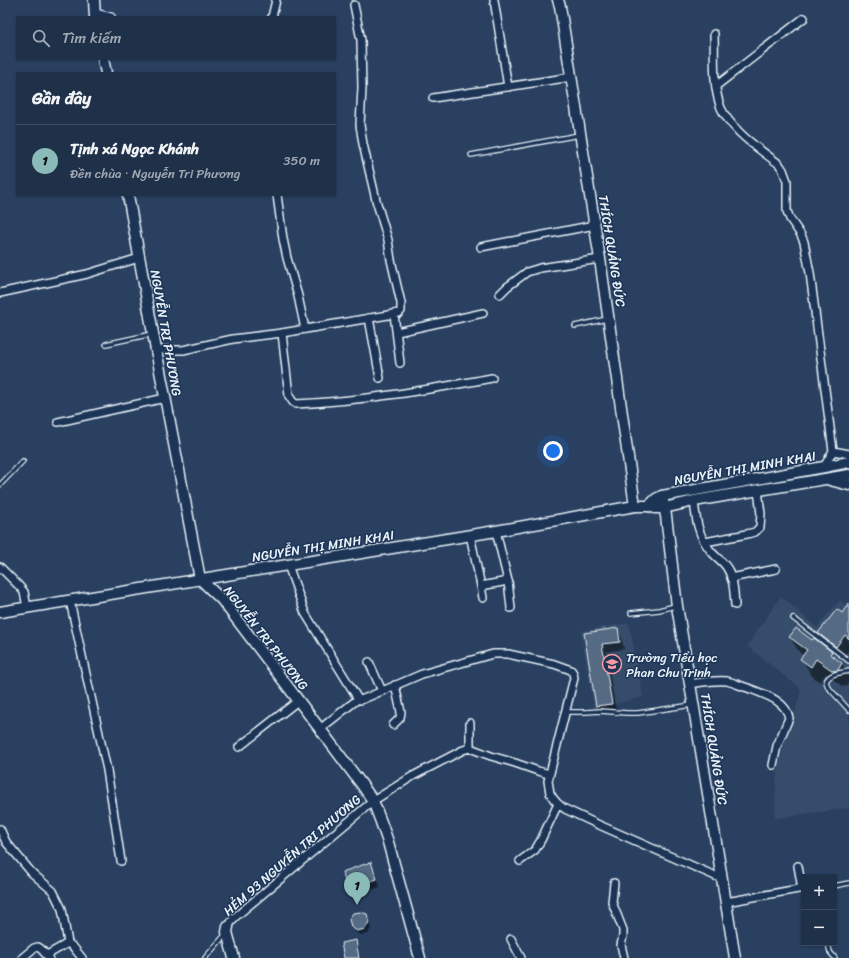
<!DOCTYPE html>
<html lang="vi">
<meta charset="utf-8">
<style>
:root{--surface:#1f3049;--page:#273850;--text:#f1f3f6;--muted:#a1a9b4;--line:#3c4b61;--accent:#8bbbb9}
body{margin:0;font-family:Sriracha,sans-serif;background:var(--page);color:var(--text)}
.controls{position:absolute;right:12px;bottom:12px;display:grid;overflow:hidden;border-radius:0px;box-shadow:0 1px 3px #0004}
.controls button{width:36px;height:36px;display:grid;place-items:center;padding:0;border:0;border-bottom:1px solid var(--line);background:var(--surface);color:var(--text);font:20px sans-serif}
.you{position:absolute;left:553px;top:451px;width:14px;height:14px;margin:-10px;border:3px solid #fff;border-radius:50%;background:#1a73e8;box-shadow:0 0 0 6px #1a73e833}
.badge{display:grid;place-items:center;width:26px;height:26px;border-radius:50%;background:var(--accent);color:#111;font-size:13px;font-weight:700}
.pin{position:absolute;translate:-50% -33px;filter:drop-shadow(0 1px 2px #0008)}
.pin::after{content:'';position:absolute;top:21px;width:14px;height:12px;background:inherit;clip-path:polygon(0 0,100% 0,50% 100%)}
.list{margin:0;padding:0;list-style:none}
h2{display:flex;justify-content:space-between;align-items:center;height:52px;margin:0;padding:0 16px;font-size:17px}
h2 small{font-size:13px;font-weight:400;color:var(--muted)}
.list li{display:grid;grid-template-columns:26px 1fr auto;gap:12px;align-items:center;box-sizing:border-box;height:72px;padding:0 16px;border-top:1px solid var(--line)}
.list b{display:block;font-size:15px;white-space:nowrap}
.list p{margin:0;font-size:13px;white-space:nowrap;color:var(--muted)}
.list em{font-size:13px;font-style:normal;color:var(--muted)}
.icon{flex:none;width:22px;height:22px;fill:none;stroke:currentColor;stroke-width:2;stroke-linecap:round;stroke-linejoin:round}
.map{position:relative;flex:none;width:849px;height:958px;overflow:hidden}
.search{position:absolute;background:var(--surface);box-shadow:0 1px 3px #0004;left:16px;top:16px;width:320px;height:44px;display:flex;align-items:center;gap:10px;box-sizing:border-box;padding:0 14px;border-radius:0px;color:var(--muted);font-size:15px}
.panel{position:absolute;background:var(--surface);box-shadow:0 1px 3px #0004;left:16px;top:72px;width:320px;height:124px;border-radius:0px}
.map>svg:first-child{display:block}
.built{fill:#364d6b}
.shadow{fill:#0007}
.building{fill:#556a83;stroke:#e8f1f8}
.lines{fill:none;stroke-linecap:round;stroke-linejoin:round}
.lane-casing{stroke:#e8f1f8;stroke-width:6}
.street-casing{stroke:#e8f1f8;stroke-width:10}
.secondary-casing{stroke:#e8f1f8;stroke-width:13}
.lane{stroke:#1d3557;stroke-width:3.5}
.street{stroke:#1d3557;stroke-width:7}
.secondary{stroke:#1d3557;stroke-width:10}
.labels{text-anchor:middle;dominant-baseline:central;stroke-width:3;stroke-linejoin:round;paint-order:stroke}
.street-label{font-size:13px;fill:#e8f1f8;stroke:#1d3557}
.poi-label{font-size:13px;fill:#e8f1f8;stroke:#1d3557;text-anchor:start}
</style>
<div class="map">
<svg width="849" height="958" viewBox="0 0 849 958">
<rect width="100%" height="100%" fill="#294061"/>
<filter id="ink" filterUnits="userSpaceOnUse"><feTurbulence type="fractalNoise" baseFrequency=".025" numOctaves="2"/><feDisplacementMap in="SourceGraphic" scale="8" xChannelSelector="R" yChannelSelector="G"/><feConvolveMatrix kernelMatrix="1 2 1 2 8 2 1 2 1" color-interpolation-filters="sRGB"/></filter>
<g filter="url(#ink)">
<g class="built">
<path d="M781 596 817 628 840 600 849 608V808L775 818 776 781 780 759 798 702 801 689 747 646Z"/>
<path d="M629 623 643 697 594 709 581 631Z"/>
</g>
<g class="shadow">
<path d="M849 605V650L843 658 825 644 819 633 842 614Z"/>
<path d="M617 629 621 636 624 649 606 652 616 711 602 714 597 706 585 634Z"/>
<path d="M790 638 831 653 835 659 842 664 849 677V682L846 686 843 687 826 674 820 682 811 675 802 659 804 656 800 653Z"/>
<path d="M370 864 375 871 380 887 353 896 349 889Z"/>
<path d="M366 915 371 928 368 934 361 935 355 932 352 927Z"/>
<path d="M355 942 358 946 360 958H345Z"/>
</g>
<g class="building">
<path d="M849 603V639L845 635 836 647 818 633 837 609 842 613Z"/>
<path d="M618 628 620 642 602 644 612 704 596 706 584 633Z"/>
<path d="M796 628 812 640 814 638 832 652 830 654 842 663 838 670 833 671 816 659 811 667 800 659 807 650 789 637Z"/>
<path d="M371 862 377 879 348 889 342 872Z"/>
<path d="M361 912 367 914 369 922 365 929 357 931 351 927 349 919 353 913Z"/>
<path d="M356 940 359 958H344L341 943Z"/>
</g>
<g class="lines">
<defs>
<g id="lane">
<path d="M471 155 579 135"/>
<path d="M575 326 607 319"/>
<path d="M106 344 152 334"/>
<path d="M0 485 23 461"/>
<path d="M631 613 659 610 675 606"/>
<path d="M793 618 849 661"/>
<path d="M849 671C841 673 829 673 826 682L828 687 849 710"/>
<path d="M566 712H586L600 711 627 713H638L692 705"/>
<path d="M834 886 849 883"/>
<path d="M828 943 830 952 835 958"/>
<path d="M205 958 225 935"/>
</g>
<g id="street">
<path d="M494 0 508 87"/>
<path d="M95 13 111 17"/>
<path d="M272 17 276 0"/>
<path d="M714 34C715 58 712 85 721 108 725 117 733 126 740 133 751 144 766 154 779 164L783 170 787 181V211L790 219 801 235 804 242 810 273 833 451 824 467"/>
<path d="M716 86 804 18"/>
<path d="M433 98 572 77"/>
<path d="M277 195 283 239 287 258 298 296 305 329"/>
<path d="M481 247 595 225"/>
<path d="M0 293 87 274 139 258"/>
<path d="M500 294 507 287 527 272 540 268 600 259"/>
<path d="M394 314 400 363"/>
<path d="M369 318 380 378"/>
<path d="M397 332 483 313"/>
<path d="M282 333 289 396 293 402 296 404C362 401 427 390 492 378"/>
<path d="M156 350H183L233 339 282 333 394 314 399 313 401 311V303L391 260 388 240 376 200 363 144 360 125 362 88 361 40 354 5"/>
<path d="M58 422 165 398"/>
<path d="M833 451 844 453 849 454"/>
<path d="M694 501C696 520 698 535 710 550 715 557 723 561 727 568 734 579 734 593 735 605"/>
<path d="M496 531 508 581 511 608"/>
<path d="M470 535 481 586 483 598"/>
<path d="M705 542 747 534 755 532 760 527 761 514 758 490"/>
<path d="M288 565 305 613 358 699 361 700 422 674 493 654H508L554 664 571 670 573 673 574 678 548 781 550 793 553 798 558 804 565 809 597 824 722 879"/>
<path d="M0 567 19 586 24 592 27 607"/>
<path d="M731 578 776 569"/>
<path d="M481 586 508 581"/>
<path d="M70 601 107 770 121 861"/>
<path d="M369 662 382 691"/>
<path d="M690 684C702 682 715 680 727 681 735 683 741 686 748 688 763 694 786 700 789 718L777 746 773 765"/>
<path d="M470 723V748"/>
<path d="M393 725 400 718 401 712 395 685"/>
<path d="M320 729 358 699"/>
<path d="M239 747 299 700"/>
<path d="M0 829 6 842 32 873 53 891 62 909 68 943 74 948 82 958"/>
<path d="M520 861 535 850 541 840 558 804"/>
<path d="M798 866 802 889"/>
<path d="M614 883 612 902 623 930V936L621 945 624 958"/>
<path d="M726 902 804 888"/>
<path d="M228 927 234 918 373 801 413 776 463 750 470 748 491 756 515 763 538 771 549 774"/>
<path d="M511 939 521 958"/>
<path d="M47 955 68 943"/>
<path d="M22 958 34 948 38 947 41 949 49 958"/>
</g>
<g id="secondary">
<path d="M94 0 95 17"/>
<path d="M558 0 560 6 600 259 635 506"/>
<path d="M103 59 106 73"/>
<path d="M128 195 156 350 200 579 222 600 320 729 362 785 373 801 381 822 388 842 420 958"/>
<path d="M830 480 849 485"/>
<path d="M662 496 666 516 677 606 690 684 735 958"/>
<path d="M649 506 656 499 662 496 824 467 849 462"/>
<path d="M0 612 496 531 635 506H649L655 508H664L694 501 849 475"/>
<path d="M228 927 227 932 234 958"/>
</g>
</defs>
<use href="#lane" class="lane-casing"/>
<use href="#street" class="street-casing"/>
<use href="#secondary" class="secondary-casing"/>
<use href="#lane" class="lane"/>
<use href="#street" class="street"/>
<use href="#secondary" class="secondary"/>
</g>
</g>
<defs>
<symbol id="school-ring" viewBox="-11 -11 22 22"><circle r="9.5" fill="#1d3557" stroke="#ff9aa2" stroke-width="1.5"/><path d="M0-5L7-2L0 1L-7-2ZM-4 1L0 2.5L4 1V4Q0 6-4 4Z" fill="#ff9aa2"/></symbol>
</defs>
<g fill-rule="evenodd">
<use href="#school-ring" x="601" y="653" width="22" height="22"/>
</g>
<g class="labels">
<g class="street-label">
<text transform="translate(612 251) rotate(81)">THÍCH QUẢNG ĐỨC</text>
<text transform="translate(166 333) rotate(80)">NGUYỄN TRI PHƯƠNG</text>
<text transform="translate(745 468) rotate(-10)">NGUYỄN THỊ MINH KHAI</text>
<text transform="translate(323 546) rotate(-9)">NGUYỄN THỊ MINH KHAI</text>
<text transform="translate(266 638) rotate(52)">NGUYỄN TRI PHƯƠNG</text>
<text transform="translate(714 749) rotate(81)">THÍCH QUẢNG ĐỨC</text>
<text transform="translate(292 855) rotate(-41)">HẺM 93 NGUYỄN TRI PHƯƠNG</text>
</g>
<g class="poi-label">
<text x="626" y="657">Trường Tiểu học<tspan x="626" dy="15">Phan Chu Trinh</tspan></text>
</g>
</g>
</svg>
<div class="controls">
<button>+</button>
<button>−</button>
</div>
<div class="you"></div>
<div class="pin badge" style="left:357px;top:905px">1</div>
<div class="search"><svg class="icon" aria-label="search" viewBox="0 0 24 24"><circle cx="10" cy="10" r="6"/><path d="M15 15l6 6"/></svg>Tìm kiếm</div>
<section class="panel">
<h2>Gần đây<small></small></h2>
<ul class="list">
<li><span class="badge">1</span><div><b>Tịnh xá Ngọc Khánh</b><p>Đền chùa · Nguyễn Tri Phương</p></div><em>350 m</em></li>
</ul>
</section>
</div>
